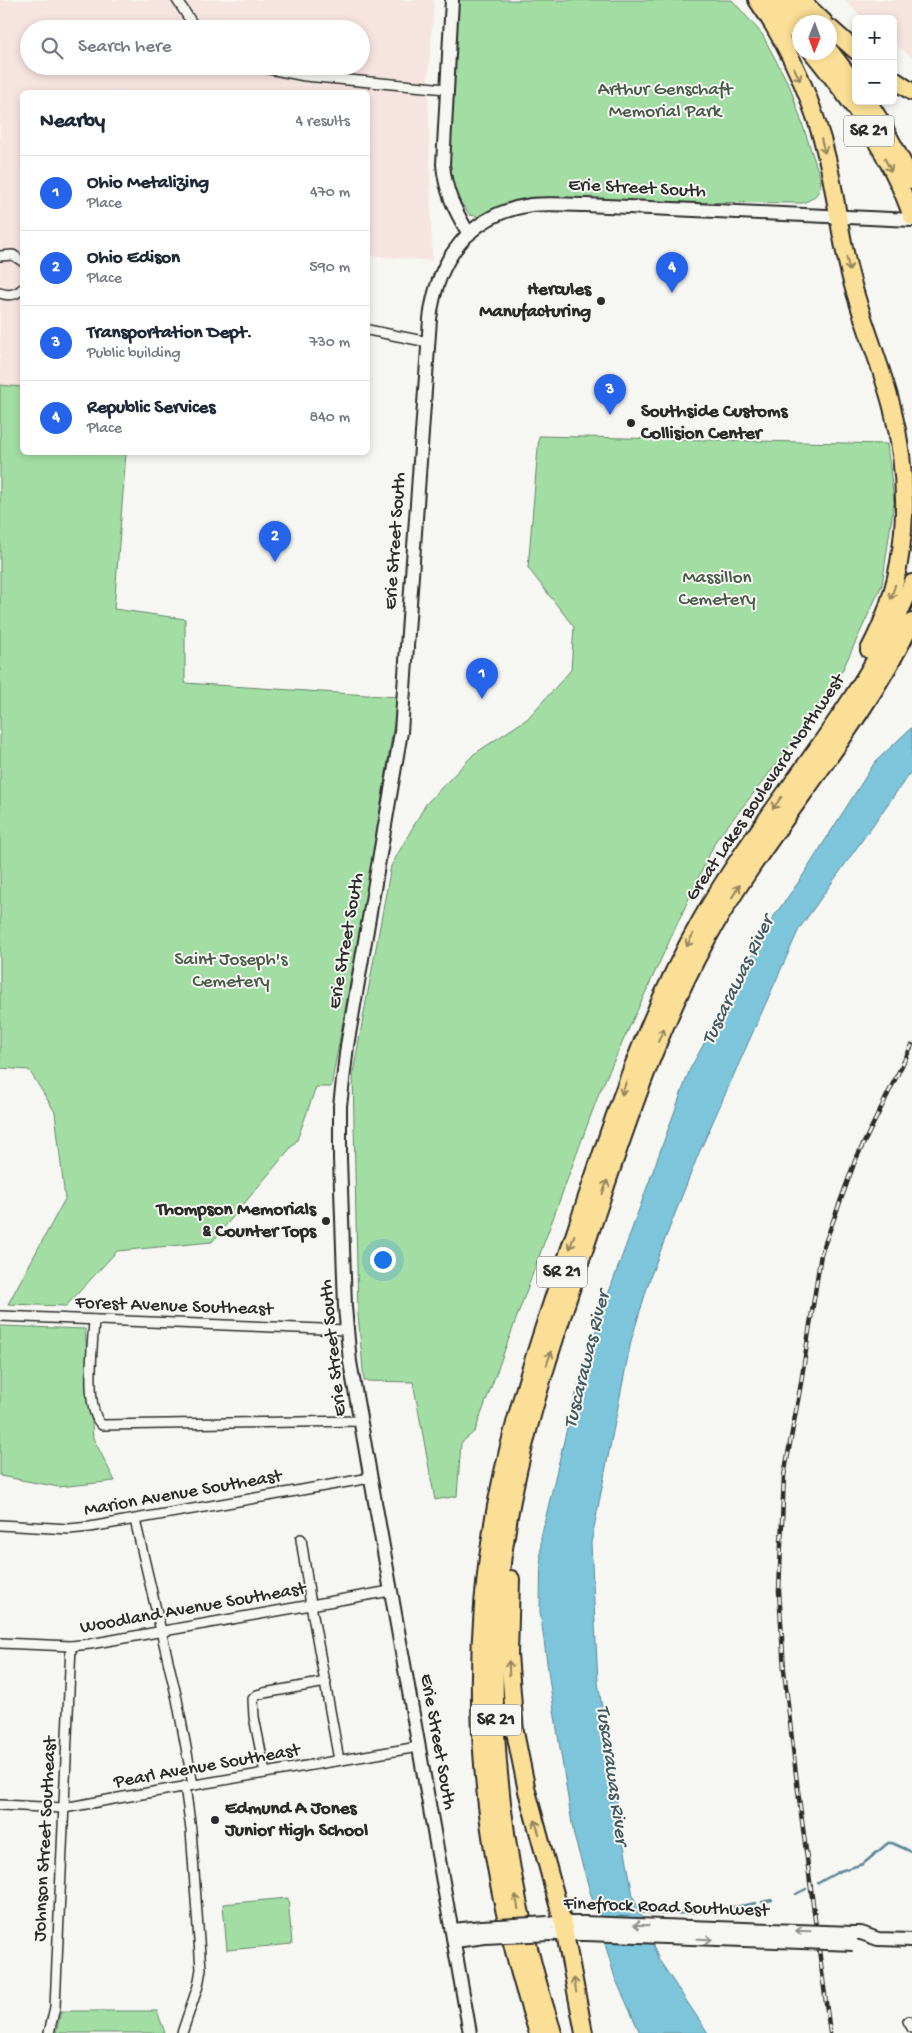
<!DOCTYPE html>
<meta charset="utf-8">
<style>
:root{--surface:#fff;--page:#f6f6f7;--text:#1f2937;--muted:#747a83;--line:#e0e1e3;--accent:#2563eb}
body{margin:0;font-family:"Gochi Hand",sans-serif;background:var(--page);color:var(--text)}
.controls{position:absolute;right:15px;top:15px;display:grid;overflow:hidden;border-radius:8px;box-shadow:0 2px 8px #0003}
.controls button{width:45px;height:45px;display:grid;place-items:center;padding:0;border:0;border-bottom:1px solid var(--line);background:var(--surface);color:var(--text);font:25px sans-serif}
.compass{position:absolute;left:792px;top:15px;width:45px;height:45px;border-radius:50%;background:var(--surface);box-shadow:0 2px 8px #0003;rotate:181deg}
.you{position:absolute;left:382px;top:1259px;width:18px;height:18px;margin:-12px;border:4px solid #fff;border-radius:50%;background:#1a73e8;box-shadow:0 0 0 8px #1a73e833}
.badge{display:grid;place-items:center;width:32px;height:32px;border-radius:50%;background:var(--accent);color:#fff;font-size:16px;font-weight:700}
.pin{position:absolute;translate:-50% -41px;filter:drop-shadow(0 1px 2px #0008)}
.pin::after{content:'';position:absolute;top:26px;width:18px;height:15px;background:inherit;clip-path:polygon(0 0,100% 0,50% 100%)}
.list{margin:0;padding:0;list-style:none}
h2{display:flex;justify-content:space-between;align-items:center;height:65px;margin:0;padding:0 20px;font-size:21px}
h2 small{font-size:16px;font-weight:400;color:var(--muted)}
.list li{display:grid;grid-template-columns:32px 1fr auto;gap:15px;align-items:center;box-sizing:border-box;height:75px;padding:0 20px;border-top:1px solid var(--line)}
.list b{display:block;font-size:19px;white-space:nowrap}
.list p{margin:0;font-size:16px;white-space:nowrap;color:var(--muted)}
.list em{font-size:16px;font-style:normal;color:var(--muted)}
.icon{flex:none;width:28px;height:28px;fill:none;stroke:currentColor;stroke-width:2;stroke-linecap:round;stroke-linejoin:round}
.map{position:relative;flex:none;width:912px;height:2033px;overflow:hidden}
.search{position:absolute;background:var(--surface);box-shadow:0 2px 8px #0003;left:20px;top:20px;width:350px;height:55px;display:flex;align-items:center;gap:12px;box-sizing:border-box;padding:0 18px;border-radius:28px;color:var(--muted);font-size:19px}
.panel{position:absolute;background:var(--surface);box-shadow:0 2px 8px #0003;left:20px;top:90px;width:350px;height:365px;border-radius:8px}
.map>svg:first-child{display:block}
.built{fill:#f6e4e0;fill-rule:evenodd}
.green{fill:#a2dea4;stroke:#668468}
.water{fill:#7bc5db;stroke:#5b8795}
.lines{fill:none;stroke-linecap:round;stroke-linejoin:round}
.stream{stroke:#5b8795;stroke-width:2.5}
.street-casing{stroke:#2b2b2b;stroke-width:12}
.secondary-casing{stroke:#2b2b2b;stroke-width:16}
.highway-casing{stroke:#2b2b2b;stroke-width:20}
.street{stroke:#f6f6f2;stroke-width:9}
.secondary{stroke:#f6f6f2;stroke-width:12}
.highway{stroke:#fbdf96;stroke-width:16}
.rail-casing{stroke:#2b2b2b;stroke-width:4.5}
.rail{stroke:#f6f6f2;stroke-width:2.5;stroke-dasharray:8;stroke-linecap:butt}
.secondary-bridge-casing{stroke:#2b2b2b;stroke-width:16;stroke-linecap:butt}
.secondary-bridge{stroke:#f6f6f2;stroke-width:12}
.oneway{stroke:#938560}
.oneway2{stroke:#90908e}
.poi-dot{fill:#2b2b2b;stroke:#f6f6f2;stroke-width:2}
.labels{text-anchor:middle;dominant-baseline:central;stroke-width:4;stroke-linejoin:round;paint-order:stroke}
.shield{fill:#f6f6f2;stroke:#686867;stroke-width:1}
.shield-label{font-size:18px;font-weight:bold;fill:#2b2b2b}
.park-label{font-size:19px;fill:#495849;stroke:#f6f6f2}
.street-label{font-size:19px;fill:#2b2b2b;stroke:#f6f6f2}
.poi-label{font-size:19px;font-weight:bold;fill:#2b2b2b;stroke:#f6f6f2;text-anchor:end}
.water-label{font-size:20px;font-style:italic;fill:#435960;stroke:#f6f6f2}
</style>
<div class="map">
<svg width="912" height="2033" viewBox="0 0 912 2033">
<rect width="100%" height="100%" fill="#f6f6f2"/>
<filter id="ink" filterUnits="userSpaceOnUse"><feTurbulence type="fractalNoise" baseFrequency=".02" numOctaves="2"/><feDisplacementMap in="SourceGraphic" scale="10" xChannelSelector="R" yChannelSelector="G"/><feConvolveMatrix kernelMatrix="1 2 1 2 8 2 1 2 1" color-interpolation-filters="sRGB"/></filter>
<g filter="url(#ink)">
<g class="built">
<path d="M0 0H434L428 79 432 261 368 255V92H22V387L0 385ZM29 29H361V66H29Z"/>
<path d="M844 0H912V57L893 42V19H864Z"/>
</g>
<g class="green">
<path d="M457 0H732L762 34 790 87 821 180C820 194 815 198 803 203L638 202 551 198 520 201 500 206 481 217 470 215 455 195 448 165Z"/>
<path d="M0 385 22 387V452L126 453 114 609 185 619V683L398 697 371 868 331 1087H316L297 1140 212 1242 117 1251 66 1306 8 1304 65 1199 55 1112 29 1070 0 1068Z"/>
<path d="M539 436 887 444 894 502 882 585 842 671 780 760 716 840 599 1093 475 1431 461 1443 457 1496 435 1500 413 1382 364 1381 358 1314 353 1073 391 866 426 804 474 754 527 719 571 670 574 627 528 568Z"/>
<path d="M0 1326 85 1329 93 1438 115 1481 59 1487 0 1476Z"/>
<path d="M288 1898 292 1944 227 1950 223 1904Z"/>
<path d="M61 2011H157L165 2033H56Z"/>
</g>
<path class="water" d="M912 727V770L799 929 698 1155 651 1275 631 1341 591 1543 598 1682 620 1823 633 1896 659 1960 708 2033H640L615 1978 574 1836 550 1685 540 1611 541 1537 572 1407 601 1314 690 1069 774 916 800 880 875 762Z"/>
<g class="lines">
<g class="stream">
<path d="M818 1883 840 1871 863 1864 888 1843H892L912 1852"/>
<path d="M796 1894 806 1889"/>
<path d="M762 1902 772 1900"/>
<path d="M638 1912C678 1917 717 1911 756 1903"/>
</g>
<defs>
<g id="street">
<path d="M177 0 196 29"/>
<path d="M254 66 305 76 446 89"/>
<path d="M0 256 13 255 22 261"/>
<path d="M0 293C8 296 16 295 22 289"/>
<path d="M368 330 428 342"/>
<path d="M0 1316 346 1330"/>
<path d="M94 1320C93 1342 84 1411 102 1425L360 1421"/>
<path d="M135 1520 177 1699 193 1785"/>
<path d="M0 1525 69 1529 90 1527 370 1478"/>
<path d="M301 1539 311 1605 339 1760"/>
<path d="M0 1643 71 1646 90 1644 390 1591"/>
<path d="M265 1773 254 1717 253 1699 257 1695 264 1693 326 1682"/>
<path d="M0 1805 64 1808 124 1797 418 1747"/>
<path d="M908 2021 912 2028"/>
<path d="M49 2033 55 2007 71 1646"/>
<path d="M182 2033 198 1986 201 1969 191 1830 185 1786"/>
</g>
<g id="secondary">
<path d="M452 0 443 164C445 191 455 211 469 234"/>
<path d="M554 1923H584"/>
<path d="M453 1930 482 1927"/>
<path d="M852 1933H861L878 1939 912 1940"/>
<path d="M556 1934H586"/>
<path d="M455 1941 485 1937"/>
<path d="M470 2033 350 1362 345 1307 340 1159V1106L347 1046 401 732 430 319C437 260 469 214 531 205 549 203 567 205 585 205L912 220"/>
</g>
<g id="highway">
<path d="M757 0C790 47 815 106 828 162 836 198 840 234 849 270 860 317 880 361 892 407 912 488 909 576 869 650"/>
<path d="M768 0 800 37"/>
<path d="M787 0 806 22"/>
<path d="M801 0 824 22"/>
<path d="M830 28 856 51"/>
<path d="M830 51 856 85"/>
<path d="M812 52C852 101 892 157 912 217"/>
<path d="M893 79 912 92"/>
<path d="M868 101 881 122 912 180"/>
<path d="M511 1579 509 1654 515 1732 527 1791 563 1923 584 2033"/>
<path d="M538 2033C481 1862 463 1679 497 1501 515 1406 548 1315 578 1224 613 1118 646 1017 701 920 766 804 864 708 912 583"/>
<path d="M553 2033C498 1861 477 1679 512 1500 530 1408 561 1319 591 1230 624 1132 656 1033 706 941 767 830 857 736 912 622"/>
</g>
</defs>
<use href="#street" class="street-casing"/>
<use href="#secondary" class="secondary-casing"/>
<use href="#highway" class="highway-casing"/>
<use href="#street" class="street"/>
<use href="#secondary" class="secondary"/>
<use href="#highway" class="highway"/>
<defs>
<path id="rail" d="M830 2033 797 1783 784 1670 779 1591 784 1476 800 1389 821 1254 855 1161 912 1045"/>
</defs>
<use href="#rail" class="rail-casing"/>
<use href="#rail" class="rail"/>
<defs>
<g id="secondary-bridge">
<path d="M584 1923 852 1933"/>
<path d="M482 1927 548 1923"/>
<path d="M586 1934 853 1944"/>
<path d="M485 1937 551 1934"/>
</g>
</defs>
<use href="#secondary-bridge" class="secondary-bridge-casing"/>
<use href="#secondary-bridge" class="secondary-bridge"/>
</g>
<defs><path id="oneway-shaft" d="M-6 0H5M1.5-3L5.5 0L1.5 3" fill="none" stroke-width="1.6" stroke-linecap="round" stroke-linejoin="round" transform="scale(1.25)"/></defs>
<g class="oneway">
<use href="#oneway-shaft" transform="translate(797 74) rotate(65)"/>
<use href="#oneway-shaft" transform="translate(823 146) rotate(75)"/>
<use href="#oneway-shaft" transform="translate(888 165) rotate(63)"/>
<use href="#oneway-shaft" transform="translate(848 264) rotate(77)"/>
<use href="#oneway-shaft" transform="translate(893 592) rotate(107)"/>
<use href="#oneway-shaft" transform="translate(777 803) rotate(127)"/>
<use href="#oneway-shaft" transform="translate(736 891) rotate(-58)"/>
<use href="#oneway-shaft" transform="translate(690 940) rotate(117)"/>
<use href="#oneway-shaft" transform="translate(661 1035) rotate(-67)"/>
<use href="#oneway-shaft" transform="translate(624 1088) rotate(109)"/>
<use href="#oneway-shaft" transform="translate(605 1187) rotate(-71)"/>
<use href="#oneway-shaft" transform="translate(572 1242) rotate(108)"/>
<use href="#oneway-shaft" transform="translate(549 1358) rotate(-72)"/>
<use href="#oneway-shaft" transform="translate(509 1668) rotate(-92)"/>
<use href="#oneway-shaft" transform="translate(537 1827) rotate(-106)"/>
<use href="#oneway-shaft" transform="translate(517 1902) rotate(-101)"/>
<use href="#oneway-shaft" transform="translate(575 1985) rotate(-100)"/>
</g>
<g class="oneway2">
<use href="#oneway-shaft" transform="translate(641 1925) rotate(-178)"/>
<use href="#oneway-shaft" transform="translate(803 1931) rotate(-178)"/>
<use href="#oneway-shaft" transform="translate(705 1939) rotate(2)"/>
</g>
</g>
<g class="poi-dot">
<circle cx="601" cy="301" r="5"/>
<circle cx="631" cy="423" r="5"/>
<circle cx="326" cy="1221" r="5"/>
<circle cx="215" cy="1820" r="5"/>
</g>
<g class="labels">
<g class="shield">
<rect x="844" y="115.5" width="50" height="31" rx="4"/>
<rect x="537" y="1256.5" width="50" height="31" rx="4"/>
<rect x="471" y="1704.5" width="50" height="31" rx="4"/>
</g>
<g class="shield-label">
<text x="869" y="131">SR 21</text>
<text x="562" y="1272">SR 21</text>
<text x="496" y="1720">SR 21</text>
</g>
<g class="park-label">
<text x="665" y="90">Arthur Genschaft<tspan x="665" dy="22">Memorial Park</tspan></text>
<text x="717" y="578">Massillon<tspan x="717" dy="22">Cemetery</tspan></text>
<text x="231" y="960">Saint Joseph's<tspan x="231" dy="22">Cemetery</tspan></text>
</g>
<g class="street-label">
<text transform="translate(637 189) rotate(3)">Erie Street South</text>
<text transform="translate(396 541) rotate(-86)">Erie Street South</text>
<text transform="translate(766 788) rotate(-56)">Great Lakes Boulevard Northwest</text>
<text transform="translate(347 941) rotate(-80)">Erie Street South</text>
<text transform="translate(174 1307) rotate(2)">Forest Avenue Southeast</text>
<text transform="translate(334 1348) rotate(-96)">Erie Street South</text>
<text transform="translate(183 1494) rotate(-10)">Marion Avenue Southeast</text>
<text transform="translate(193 1609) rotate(-10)">Woodland Avenue Southeast</text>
<text transform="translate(437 1742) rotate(80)">Erie Street South</text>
<text transform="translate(207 1767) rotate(-10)">Pearl Avenue Southeast</text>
<text transform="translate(46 1839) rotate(-87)">Johnson Street Southeast</text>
<text transform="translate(666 1908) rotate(2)">Finefrock Road Southwest</text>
</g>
<g class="poi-label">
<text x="591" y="290">Hercules<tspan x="591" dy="22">Manufacturing</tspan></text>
<text x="641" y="412" text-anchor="start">Southside Customs<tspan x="641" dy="22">Collision Center</tspan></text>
<text x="316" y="1210">Thompson Memorials<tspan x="316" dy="22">&amp; Counter Tops</tspan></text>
<text x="225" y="1809" text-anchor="start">Edmund A Jones<tspan x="225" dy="22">Junior High School</tspan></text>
</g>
<g class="water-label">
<text transform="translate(739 981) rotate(-64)">Tuscarawas River</text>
<text transform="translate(588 1360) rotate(-76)">Tuscarawas River</text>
<text transform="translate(611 1775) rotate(82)">Tuscarawas River</text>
</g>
</g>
</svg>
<div class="controls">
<button>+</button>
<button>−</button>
</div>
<svg class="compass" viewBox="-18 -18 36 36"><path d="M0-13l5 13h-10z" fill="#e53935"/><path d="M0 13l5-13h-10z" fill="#747a83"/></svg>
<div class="you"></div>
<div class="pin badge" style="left:482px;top:699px">1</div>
<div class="pin badge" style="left:275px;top:562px">2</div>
<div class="pin badge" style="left:610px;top:415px">3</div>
<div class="pin badge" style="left:672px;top:293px">4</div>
<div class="search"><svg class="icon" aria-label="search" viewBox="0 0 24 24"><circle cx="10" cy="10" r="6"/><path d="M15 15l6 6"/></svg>Search here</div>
<section class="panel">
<h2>Nearby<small>4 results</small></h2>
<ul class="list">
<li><span class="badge">1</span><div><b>Ohio Metalizing</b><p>Place</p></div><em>470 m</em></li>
<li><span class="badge">2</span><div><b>Ohio Edison</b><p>Place</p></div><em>590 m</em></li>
<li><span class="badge">3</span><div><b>Transportation Dept.</b><p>Public building</p></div><em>730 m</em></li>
<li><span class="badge">4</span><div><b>Republic Services</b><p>Place</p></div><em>840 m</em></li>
</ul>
</section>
</div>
